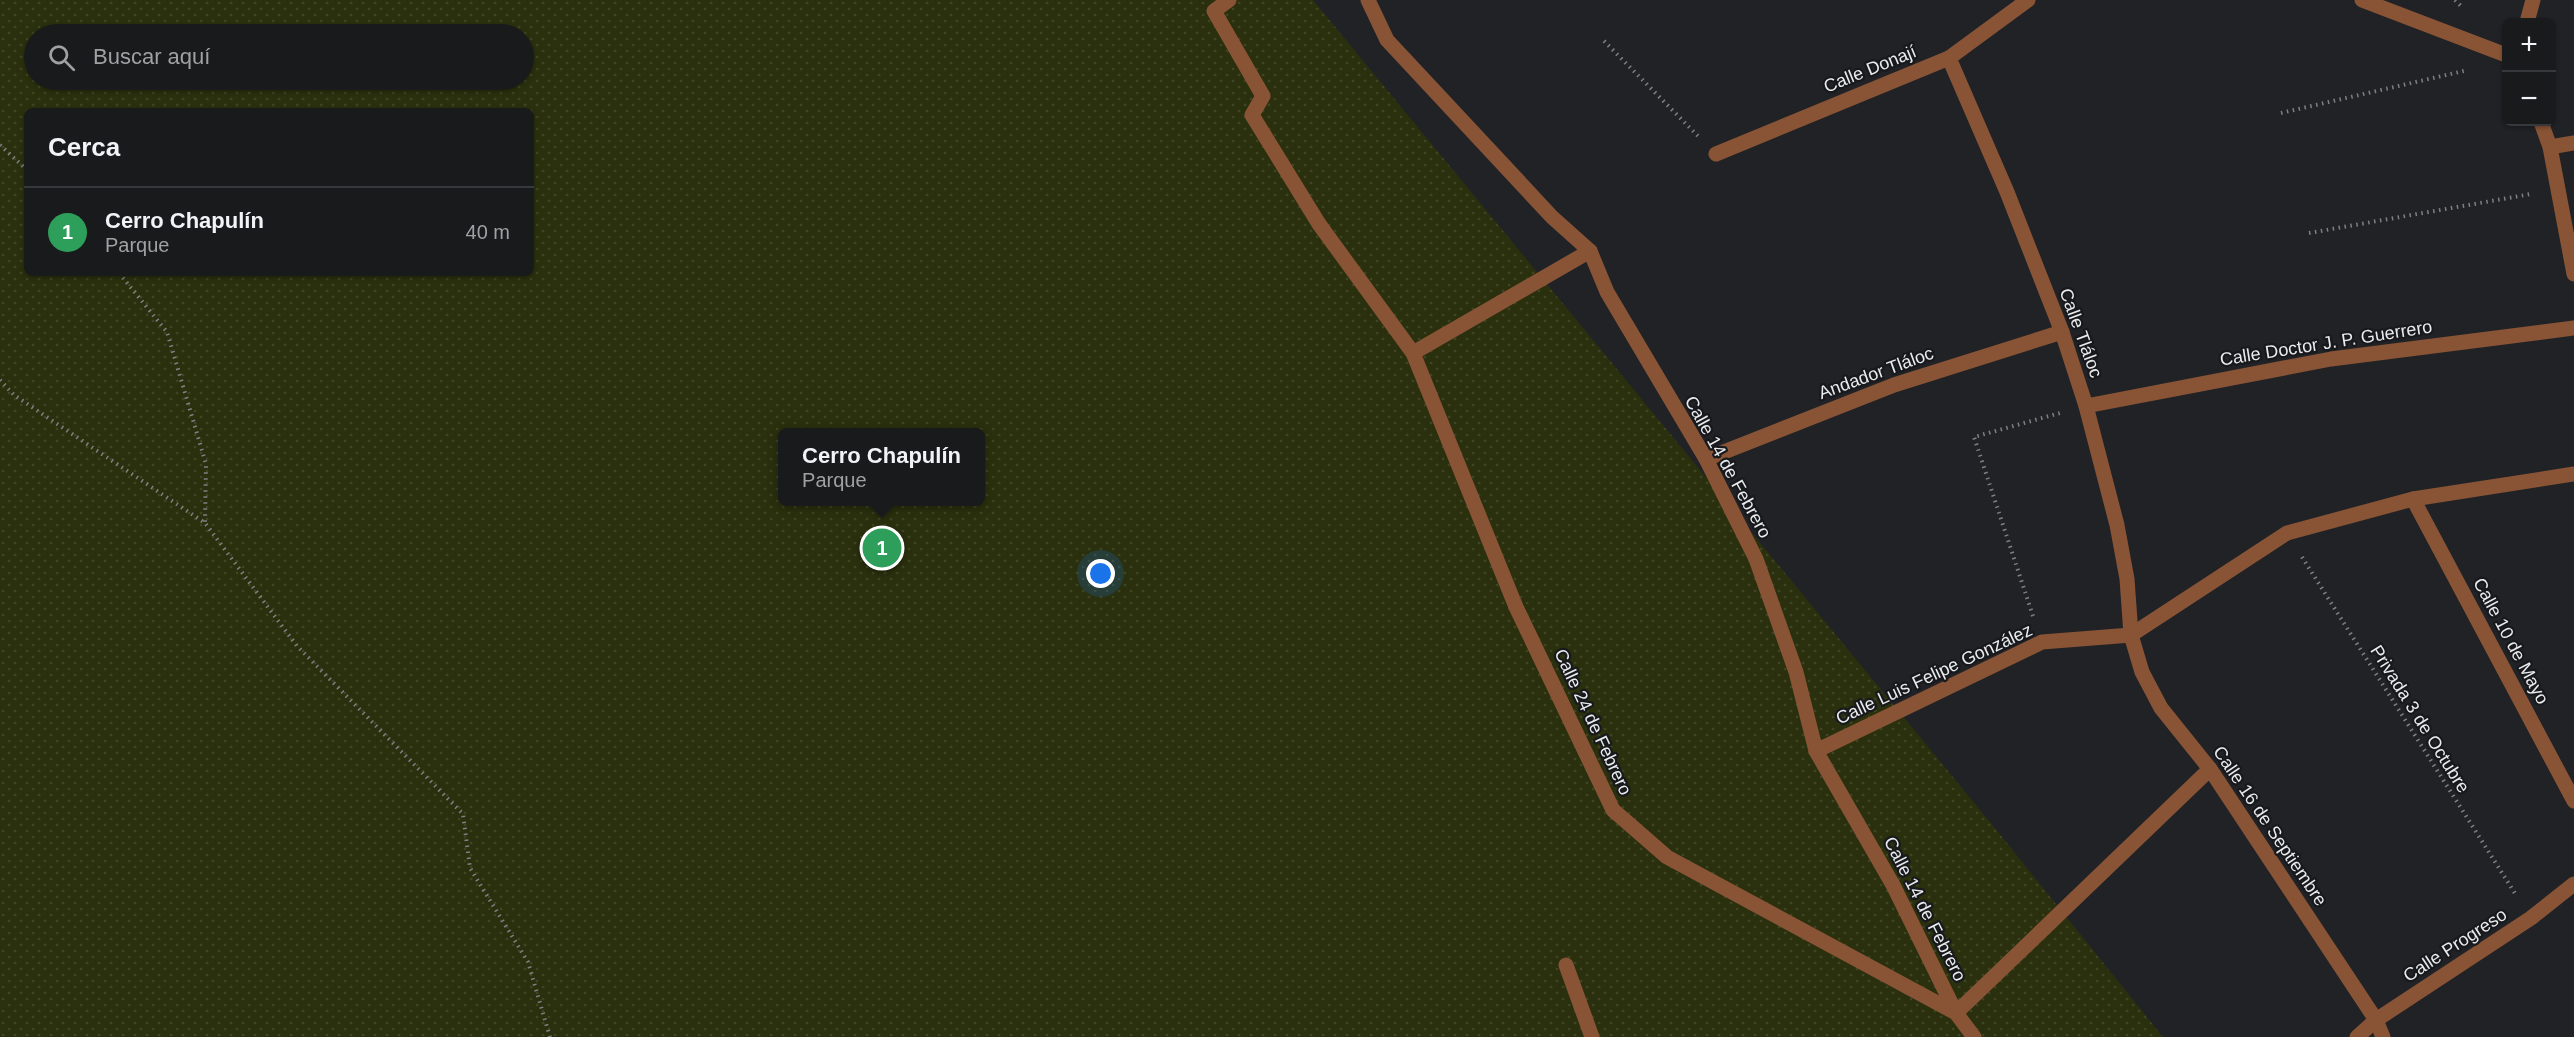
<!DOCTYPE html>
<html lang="es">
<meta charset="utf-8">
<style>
:root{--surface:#181a1c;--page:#212325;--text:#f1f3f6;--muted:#9fa1a3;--line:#36383b;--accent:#5ccebb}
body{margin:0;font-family:Arial,sans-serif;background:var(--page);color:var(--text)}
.controls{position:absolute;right:18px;top:18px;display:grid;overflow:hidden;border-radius:9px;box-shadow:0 2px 4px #0004}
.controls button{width:54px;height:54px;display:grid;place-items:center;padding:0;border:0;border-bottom:2px solid var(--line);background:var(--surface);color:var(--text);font:30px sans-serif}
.you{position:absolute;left:1101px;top:574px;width:21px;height:21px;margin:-15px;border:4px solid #fff;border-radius:50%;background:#1a73e8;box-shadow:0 0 0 9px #1a73e833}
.badge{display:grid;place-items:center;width:39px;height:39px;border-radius:50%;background:var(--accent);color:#fff;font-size:20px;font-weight:700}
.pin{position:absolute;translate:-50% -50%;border:3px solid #fff;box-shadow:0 2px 6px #0006}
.popup{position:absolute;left:778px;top:428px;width:207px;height:78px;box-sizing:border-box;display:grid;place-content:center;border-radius:9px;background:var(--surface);filter:drop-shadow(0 2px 4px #0005);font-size:20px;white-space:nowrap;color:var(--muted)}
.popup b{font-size:22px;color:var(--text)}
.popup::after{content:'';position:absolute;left:50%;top:100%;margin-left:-12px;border:12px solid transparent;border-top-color:var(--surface)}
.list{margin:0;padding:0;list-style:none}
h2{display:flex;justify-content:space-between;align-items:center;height:78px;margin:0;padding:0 24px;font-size:26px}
h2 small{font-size:20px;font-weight:400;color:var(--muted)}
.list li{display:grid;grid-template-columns:39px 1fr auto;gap:18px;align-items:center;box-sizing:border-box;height:90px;padding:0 24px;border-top:2px solid var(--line)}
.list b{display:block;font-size:22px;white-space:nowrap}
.list p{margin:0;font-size:20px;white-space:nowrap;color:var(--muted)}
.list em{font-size:20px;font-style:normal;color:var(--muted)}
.icon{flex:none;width:33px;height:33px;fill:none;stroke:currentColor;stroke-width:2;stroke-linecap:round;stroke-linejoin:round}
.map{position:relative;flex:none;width:2574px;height:1037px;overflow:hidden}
.search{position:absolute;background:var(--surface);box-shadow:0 2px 4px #0004;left:24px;top:24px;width:510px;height:66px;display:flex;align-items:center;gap:15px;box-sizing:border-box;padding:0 21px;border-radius:33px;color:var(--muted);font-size:22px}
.panel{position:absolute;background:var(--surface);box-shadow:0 2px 4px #0004;left:24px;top:108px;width:510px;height:168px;border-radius:9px}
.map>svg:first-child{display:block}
.park{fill:url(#park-dots);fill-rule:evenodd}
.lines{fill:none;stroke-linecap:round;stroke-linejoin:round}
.path{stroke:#7e8083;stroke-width:4;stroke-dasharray:1.5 4.5;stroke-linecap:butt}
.minor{stroke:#895435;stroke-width:15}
.labels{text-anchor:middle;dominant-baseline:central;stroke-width:4.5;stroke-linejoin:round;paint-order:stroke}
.street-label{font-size:18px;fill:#e9ebed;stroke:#17191c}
</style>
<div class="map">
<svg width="2574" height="1037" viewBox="0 0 2574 1037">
<defs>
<pattern id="park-dots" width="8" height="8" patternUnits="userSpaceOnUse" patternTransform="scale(1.5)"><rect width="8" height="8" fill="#2a300d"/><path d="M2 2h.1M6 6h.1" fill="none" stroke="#3f4425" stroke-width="1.8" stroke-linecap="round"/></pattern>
</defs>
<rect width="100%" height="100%" fill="#202226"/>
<path class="park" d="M0 0H1313L1990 822 2163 1037H0ZM34 34H524V80H34ZM27 111H531V273H27ZM783 432H981V502H783Z"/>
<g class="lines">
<g class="path">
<path d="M2455 0 2463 8"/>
<path d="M1604 41 1698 136"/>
<path d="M2281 113 2468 70"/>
<path d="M0 145 27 170"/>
<path d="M2309 233 2531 194"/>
<path d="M119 273 167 332 206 464 205 522"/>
<path d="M0 380 14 395 205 523 297 646 463 814 470 868 528 962 550 1037"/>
<path d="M2302 557 2516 895"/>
<path d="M2033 616 1974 437 2060 413"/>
</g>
<g class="minor">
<path d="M1229 0 1214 11 1263 96 1252 115 1319 224 1413 353 1516 607 1613 810 1667 857 1956 1013 1974 1037"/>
<path d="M1368 0 1387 40 1552 217 1590 251 1607 292 1706 459 1756 559 1796 672 1816 751 1893 885 1956 1013 2210 769"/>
<path d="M2362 0 2506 55"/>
<path d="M2527 22 2533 0"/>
<path d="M1949 58 2007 192 2062 332 2086 406 2117 525 2127 579 2131 635 2142 672 2161 708 2210 769 2376 1020 2383 1037"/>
<path d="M2541 122 2550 147 2574 274"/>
<path d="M2550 147 2574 143"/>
<path d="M1716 154 1949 58 2028 0"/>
<path d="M1413 353 1590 251"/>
<path d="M2086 406 2331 359 2574 328"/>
<path d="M1706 459 1894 385 2062 332"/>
<path d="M2413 499 2574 801"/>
<path d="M1816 751 2042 642 2131 635 2287 533 2413 499 2574 474"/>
<path d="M1566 965 1592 1037"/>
<path d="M2357 1037 2376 1020 2531 918 2574 884"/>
</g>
</g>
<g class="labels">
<g class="street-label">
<text transform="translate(1870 69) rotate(-22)">Calle Donají</text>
<text transform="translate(2081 333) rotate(70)">Calle Tláloc</text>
<text transform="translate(2326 343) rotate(-9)">Calle Doctor J. P. Guerrero</text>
<text transform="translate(1876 373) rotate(-20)">Andador Tláloc</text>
<text transform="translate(1728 467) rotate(61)">Calle 14 de Febrero</text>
<text transform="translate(2511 641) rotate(62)">Calle 10 de Mayo</text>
<text transform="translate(1934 674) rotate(-25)">Calle Luis Felipe González</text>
<text transform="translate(2420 719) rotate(58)">Privada 3 de Octubre</text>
<text transform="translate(1593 722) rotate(65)">Calle 24 de Febrero</text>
<text transform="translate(2270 826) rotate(56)">Calle 16 de Septiembre</text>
<text transform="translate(1925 909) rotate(63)">Calle 14 de Febrero</text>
<text transform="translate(2455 945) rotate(-33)">Calle Progreso</text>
</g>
</g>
</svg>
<div class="controls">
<button>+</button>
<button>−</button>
</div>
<div class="you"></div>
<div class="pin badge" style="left:882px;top:548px;background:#2e9e5b">1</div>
<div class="popup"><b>Cerro Chapulín</b>Parque</div>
<div class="search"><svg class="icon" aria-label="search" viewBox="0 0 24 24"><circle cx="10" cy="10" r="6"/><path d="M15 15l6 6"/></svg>Buscar aquí</div>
<section class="panel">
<h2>Cerca<small></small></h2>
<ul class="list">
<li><span class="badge" style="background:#2e9e5b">1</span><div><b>Cerro Chapulín</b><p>Parque</p></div><em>40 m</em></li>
</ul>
</section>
</div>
